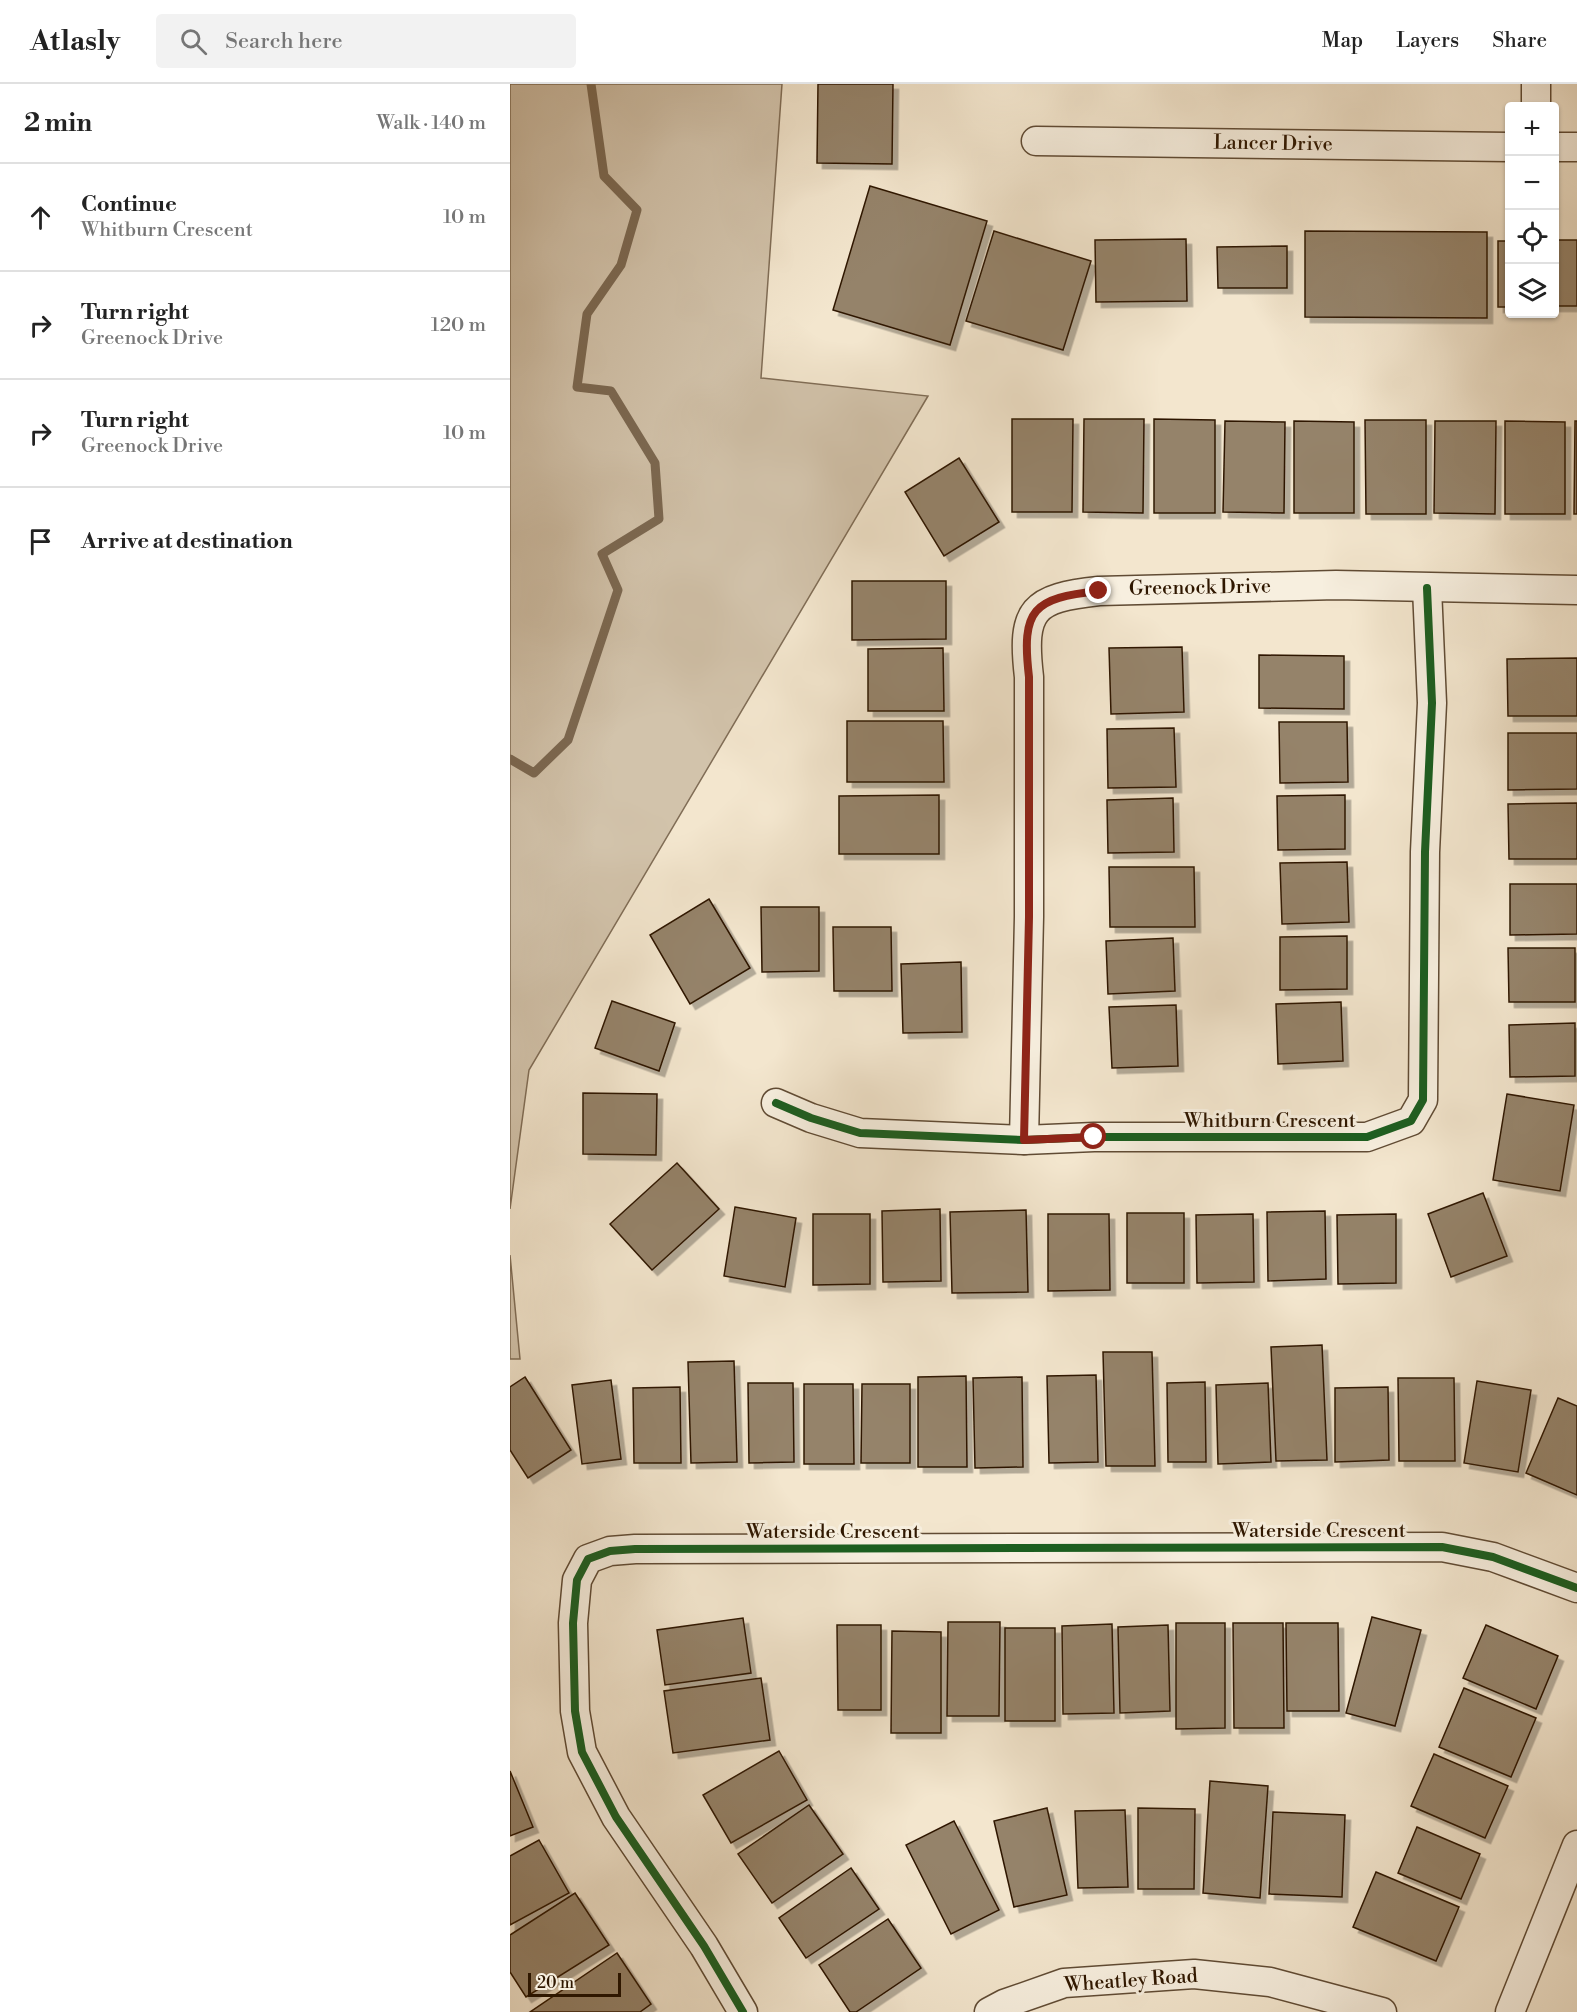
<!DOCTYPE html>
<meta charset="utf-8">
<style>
:root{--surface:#fff;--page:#f2f2f2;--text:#222;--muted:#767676;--line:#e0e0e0}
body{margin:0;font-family:"Libre Bodoni",serif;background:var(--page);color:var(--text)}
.controls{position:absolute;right:18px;top:18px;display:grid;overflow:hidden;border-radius:6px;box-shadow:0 2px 4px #0004}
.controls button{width:54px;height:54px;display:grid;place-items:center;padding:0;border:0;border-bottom:2px solid var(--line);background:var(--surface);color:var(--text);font:30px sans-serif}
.scale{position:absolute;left:18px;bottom:15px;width:93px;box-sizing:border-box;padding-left:6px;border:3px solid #2f1700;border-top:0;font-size:16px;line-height:21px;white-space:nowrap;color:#2f1700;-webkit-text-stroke:4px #f7efdf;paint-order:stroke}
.stop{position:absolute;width:18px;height:18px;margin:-14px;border:4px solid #8f2418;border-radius:50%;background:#fff}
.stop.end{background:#8f2418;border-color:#fff;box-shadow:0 2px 6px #0008}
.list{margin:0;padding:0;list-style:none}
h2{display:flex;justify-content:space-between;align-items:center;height:78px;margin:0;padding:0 24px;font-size:26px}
h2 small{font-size:20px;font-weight:400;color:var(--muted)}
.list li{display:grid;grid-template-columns:39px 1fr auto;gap:18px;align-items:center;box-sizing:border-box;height:108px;padding:0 24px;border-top:2px solid var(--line)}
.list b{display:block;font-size:22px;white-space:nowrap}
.list p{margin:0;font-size:20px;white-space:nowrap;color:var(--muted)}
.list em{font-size:20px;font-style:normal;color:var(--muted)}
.icon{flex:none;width:33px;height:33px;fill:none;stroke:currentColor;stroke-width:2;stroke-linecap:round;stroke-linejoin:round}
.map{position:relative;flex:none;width:1067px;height:1928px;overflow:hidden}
header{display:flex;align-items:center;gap:36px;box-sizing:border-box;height:84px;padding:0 30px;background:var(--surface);border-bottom:2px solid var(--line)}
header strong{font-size:28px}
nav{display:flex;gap:33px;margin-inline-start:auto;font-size:21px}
.search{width:420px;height:54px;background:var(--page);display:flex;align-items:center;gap:15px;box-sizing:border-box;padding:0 21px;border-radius:6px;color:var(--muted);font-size:22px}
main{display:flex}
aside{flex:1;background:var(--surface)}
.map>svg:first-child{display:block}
.green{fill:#d2c3ab;stroke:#806d56;stroke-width:1.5}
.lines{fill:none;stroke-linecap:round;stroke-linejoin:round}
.stream{stroke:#7c6952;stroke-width:9}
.building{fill:#95836b;stroke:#2f1700;stroke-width:1.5;filter:url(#shadow)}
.minor-casing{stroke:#604b34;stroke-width:31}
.minor{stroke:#f7efdf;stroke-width:28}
.cycleway-casing{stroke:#f7efdf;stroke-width:11}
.cycleway{stroke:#1b5e20;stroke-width:8}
.route{stroke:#8f2418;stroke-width:8}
.labels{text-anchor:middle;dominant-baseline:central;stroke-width:6;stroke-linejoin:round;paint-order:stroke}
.street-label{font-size:20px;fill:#2f1700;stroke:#f7efdf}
</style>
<header>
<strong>Atlasly</strong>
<div class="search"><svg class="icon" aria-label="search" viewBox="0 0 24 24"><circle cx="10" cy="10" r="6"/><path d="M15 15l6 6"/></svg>Search here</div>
<nav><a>Map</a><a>Layers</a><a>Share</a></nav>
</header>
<main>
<aside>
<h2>2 min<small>Walk · 140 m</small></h2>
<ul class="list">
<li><svg class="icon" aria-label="ahead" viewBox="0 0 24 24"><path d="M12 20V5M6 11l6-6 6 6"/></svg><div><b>Continue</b><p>Whitburn Crescent</p></div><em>10 m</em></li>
<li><svg class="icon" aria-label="right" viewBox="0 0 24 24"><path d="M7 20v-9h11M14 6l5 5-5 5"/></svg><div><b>Turn right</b><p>Greenock Drive</p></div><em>120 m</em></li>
<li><svg class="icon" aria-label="right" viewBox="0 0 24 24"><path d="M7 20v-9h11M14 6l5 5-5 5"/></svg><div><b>Turn right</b><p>Greenock Drive</p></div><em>10 m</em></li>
<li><svg class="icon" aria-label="arrive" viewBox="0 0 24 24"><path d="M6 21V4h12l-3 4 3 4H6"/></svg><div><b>Arrive at destination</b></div></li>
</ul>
</aside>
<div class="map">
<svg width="1067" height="1928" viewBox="0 0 1067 1928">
<defs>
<filter id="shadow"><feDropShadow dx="5.5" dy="5.5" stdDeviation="0" flood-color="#0004"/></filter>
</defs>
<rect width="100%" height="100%" fill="#f3e6ce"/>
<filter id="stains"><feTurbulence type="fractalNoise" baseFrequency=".00333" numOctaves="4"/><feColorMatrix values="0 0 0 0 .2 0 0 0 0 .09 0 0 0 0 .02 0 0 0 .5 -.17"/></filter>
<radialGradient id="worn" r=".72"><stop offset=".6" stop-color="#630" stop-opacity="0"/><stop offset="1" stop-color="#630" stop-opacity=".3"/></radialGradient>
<g class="green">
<path d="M0 0H272L251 294 418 312 19 986 0 1125Z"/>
<path d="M0 1171 10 1275H0Z"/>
</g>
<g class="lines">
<path class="stream" d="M0 675 24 689 58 656 108 506 92 470 149 435 145 379 101 307 67 303 77 230 111 181 127 126 94 92 81 0"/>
</g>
<g class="building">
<path d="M308 0H383L382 80 307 79Z"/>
<path d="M360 102 477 137 440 261 323 226Z"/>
<path d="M484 147 581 177 553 266 456 237Z"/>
<path d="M795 147 977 148V234L795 233Z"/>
<path d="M676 155 677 217 586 218 585 156Z"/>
<rect x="1044" y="156" width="23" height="66"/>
<rect x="988" y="157" width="11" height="66"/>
<path d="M777 162V204H708L707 163Z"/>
<path d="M502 335H563L562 428H502Z"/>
<path d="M574 335H634L633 429 573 428Z"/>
<path d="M644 335 705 336V429H644Z"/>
<path d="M855 336H916V430H856Z"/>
<path d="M715 337 775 338 774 429 713 428Z"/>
<path d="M784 337 844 338V429H784Z"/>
<path d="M925 337H986L985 430 924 429Z"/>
<path d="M995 337 1055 338V430H995Z"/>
<path d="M1065 337H1067V430H1064Z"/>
<path d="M449 374 489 438 434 472 395 408Z"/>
<path d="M342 497H436V555L342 556Z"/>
<path d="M672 563 674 628 601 630 599 564Z"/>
<path d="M433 564 434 627H358V565Z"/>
<path d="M749 571 834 572V625L749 624Z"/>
<path d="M1067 574V632H998L997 575Z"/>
<path d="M337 637H433L434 698H337Z"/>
<path d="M769 638H837L838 698 770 699Z"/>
<path d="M664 644 666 703 598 704 597 645Z"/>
<path d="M998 649H1067V705L998 706Z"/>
<path d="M429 711V770H329V712Z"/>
<path d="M835 711V765L768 766 767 712Z"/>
<path d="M663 714 664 768 598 769 597 716Z"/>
<path d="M1067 719V775H999L998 720Z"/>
<path d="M837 778 839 838 772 840 770 779Z"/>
<path d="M599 783H684L685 843H600Z"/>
<path d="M1000 800H1067V850L1000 851Z"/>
<path d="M199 815 240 884 180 920 140 851Z"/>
<path d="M251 823H309V887L252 888Z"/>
<path d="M323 843H381L382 907H324Z"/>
<path d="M837 852V905L770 906V853Z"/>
<path d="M663 854 665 907 598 910 596 857Z"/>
<path d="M998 864H1065V918H999Z"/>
<path d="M451 878 452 948 393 949 391 880Z"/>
<path d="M102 917 165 939 149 987 85 964Z"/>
<path d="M831 918 833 977 768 980 766 920Z"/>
<path d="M666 921 668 982 602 984 599 923Z"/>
<path d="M1065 939V992L1000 993 999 941Z"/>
<path d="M73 1009 147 1010 146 1071 73 1070Z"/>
<path d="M997 1010 1064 1021 1050 1107 983 1096Z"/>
<path d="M167 1079 209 1125 142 1186 100 1140Z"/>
<path d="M973 1109 997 1172 941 1193 918 1130Z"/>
<path d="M225 1123 286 1134 275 1203 214 1192Z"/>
<path d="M430 1125 431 1197 373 1198 372 1127Z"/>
<path d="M516 1126 518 1208 442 1209 440 1128Z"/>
<path d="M815 1127 816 1195 758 1197 757 1128Z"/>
<rect x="617" y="1129" width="57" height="70"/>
<path d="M303 1130H360V1200L303 1201Z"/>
<path d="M538 1130H599L600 1206 538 1207Z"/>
<path d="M743 1130 744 1198 687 1199 686 1131Z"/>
<path d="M886 1130V1199L828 1200 827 1131Z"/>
<path d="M812 1261 817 1376 766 1377 761 1263Z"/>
<path d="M593 1268H642L645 1382H596Z"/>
<path d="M224 1277 227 1378 181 1379 178 1278Z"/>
<path d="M586 1291 588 1378 539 1379 537 1292Z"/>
<path d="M456 1292 457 1383H408V1293Z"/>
<path d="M15 1293 61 1366 18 1394 0 1366V1303Z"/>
<path d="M512 1293 513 1383 465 1384 463 1294Z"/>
<path d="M888 1294H944L945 1377H889Z"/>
<path d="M101 1296 111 1375 72 1380 62 1301Z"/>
<path d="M967 1297 1021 1306 1008 1388 954 1379Z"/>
<path d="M695 1298 696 1378H658L657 1299Z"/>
<path d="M238 1299H283L284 1378 239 1379Z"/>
<path d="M758 1299 761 1378 708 1380 706 1301Z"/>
<path d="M294 1300H343L344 1380H294Z"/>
<path d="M352 1300H400V1379H351Z"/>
<path d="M170 1303 171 1379H124L123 1304Z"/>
<path d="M878 1303 879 1376 825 1378V1304Z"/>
<path d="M1048 1314 1067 1322V1411L1016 1389Z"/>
<path d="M862 1533 911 1546 885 1642 836 1629Z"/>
<path d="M233 1534 241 1589 155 1601 147 1546Z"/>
<path d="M438 1538H490L489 1632H437Z"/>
<path d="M666 1539H715V1644L666 1645Z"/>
<path d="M723 1539H773L774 1644H724Z"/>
<path d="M776 1539H828L829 1627H777Z"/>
<path d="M602 1540 604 1629 553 1630 552 1542Z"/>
<path d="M327 1541H371V1626H328Z"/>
<path d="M658 1541 660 1627 610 1629 608 1543Z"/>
<path d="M976 1541 1048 1572 1026 1625 953 1594Z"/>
<rect x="495" y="1544" width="50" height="93"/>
<path d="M382 1547 431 1548V1649H381Z"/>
<path d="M251 1594 260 1656 163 1669 154 1607Z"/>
<path d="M954 1604 1026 1634 1001 1693 929 1663Z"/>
<path d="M269 1667 297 1716 221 1759 193 1711Z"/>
<path d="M924 1670 998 1702 975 1754 901 1722Z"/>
<path d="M0 1687 23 1743 0 1752Z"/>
<path d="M700 1697 758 1702 750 1814 693 1809Z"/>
<path d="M299 1721 333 1770 262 1819 228 1770Z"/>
<path d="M537 1724 557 1811 504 1823 484 1737Z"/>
<path d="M628 1724 685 1725 684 1805H628Z"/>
<path d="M615 1726 618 1803 568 1804 565 1727Z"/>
<path d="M763 1728 835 1731 832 1813 759 1810Z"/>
<path d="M444 1737 489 1826 441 1850 396 1761Z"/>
<path d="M907 1743 970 1770 951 1815 888 1789Z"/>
<path d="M29 1756 59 1809 0 1841V1772Z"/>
<path d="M341 1784 369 1825 296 1874 269 1834Z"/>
<path d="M866 1788 949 1823 926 1877 843 1843Z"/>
<path d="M65 1809 99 1861 16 1913 0 1888V1851Z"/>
<path d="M378 1835 411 1884 346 1928H340L309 1881Z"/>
<path d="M107 1869 141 1920 130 1928H20Z"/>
</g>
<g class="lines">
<defs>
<g id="minor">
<path d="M1026 0V22"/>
<path d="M526 57 999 63"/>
<path d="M1044 63H1067"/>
<path d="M266 1019 301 1034 350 1049 514 1056 584 1053H857L901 1037 913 1016 915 768 922 619 917 504"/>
<path d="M514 1056 519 833V593C511 525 523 514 589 507L826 501 1067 506"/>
<path d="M233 1928 194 1862 106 1733 72 1668 65 1627 63 1539 67 1496 78 1475 100 1467 125 1465 932 1463 983 1473 1067 1504"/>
<path d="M479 1928 494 1920 554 1899 684 1890 760 1898 872 1928"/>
<path d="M1000 1928 1067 1761"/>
</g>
</defs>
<use href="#minor" class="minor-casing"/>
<use href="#minor" class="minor"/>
<defs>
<g id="cycleway">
<path d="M266 1019 301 1034 350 1049 514 1056 584 1053H857L901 1037 913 1016 915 768 922 619 917 504"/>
<path d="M233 1928 194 1862 106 1733 72 1668 65 1627 63 1539 67 1496 78 1475 100 1467 125 1465 932 1463 983 1473 1067 1504"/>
</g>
</defs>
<use href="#cycleway" class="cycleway-casing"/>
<use href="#cycleway" class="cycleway"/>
</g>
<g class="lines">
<path class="route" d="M584 1053 514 1056 519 833V593C511 525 523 514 589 507"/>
</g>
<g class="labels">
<g class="street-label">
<text transform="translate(763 60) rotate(1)">Lancer Drive</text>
<text transform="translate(690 504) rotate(-1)">Greenock Drive</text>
<text x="760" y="1037">Whitburn Crescent</text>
<text x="809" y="1447">Waterside Crescent</text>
<text x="323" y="1448">Waterside Crescent</text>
<text transform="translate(621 1897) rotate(-4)">Wheatley Road</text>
</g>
</g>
<rect width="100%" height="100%" filter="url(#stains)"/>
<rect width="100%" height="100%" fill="url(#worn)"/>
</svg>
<div class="controls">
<button>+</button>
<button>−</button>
<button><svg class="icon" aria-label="locate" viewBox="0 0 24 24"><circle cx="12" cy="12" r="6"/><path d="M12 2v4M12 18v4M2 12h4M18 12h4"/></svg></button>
<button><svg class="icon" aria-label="layers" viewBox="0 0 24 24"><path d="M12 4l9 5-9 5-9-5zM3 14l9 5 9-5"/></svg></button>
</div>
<div class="scale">20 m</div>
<div class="stop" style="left:584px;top:1053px"></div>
<div class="stop end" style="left:589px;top:507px"></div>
</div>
</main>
